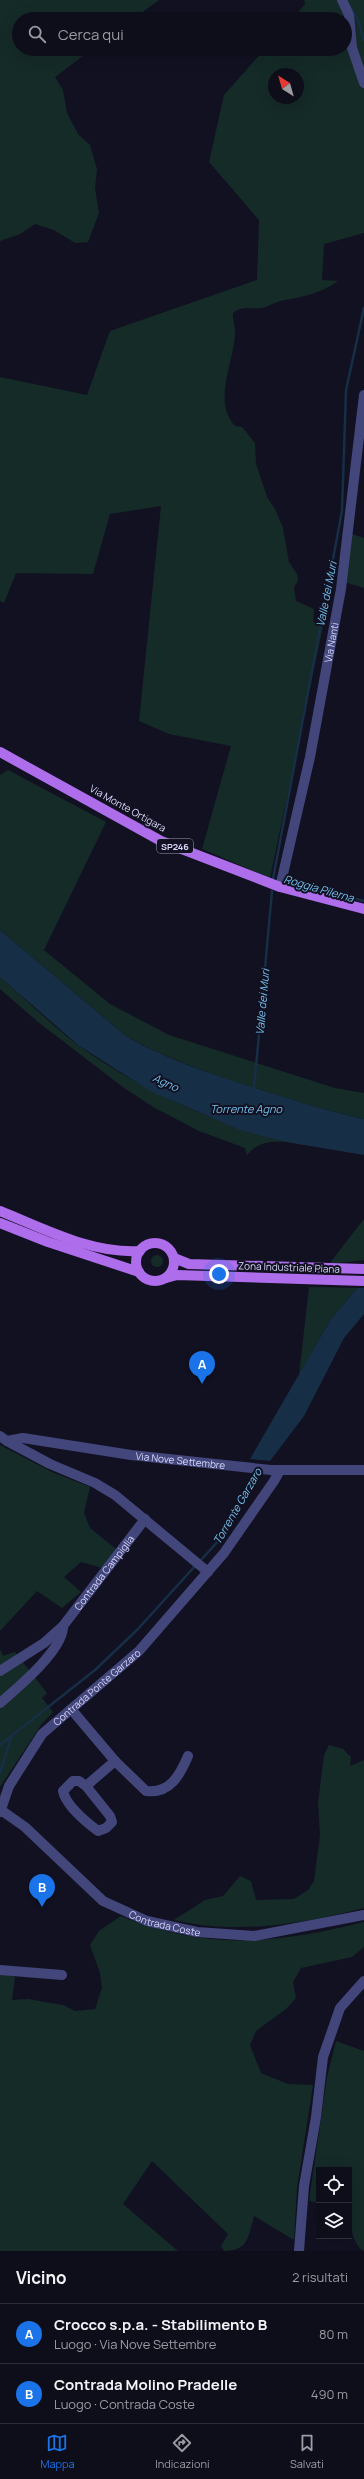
<!DOCTYPE html>
<html lang="it">
<meta charset="utf-8">
<style>
:root{--surface:#0e0d1a;--page:#171623;--text:#f1f3f6;--muted:#9b9ca2;--line:#2e2d39;--accent:#1a73e8}
body{margin:0;font-family:Manrope,sans-serif;background:var(--page);color:var(--text)}
.controls{position:absolute;right:12px;bottom:12px;display:grid;overflow:hidden;border-radius:0px;box-shadow:0 4px 16px #0002}
.controls button{width:36px;height:36px;display:grid;place-items:center;padding:0;border:0;border-bottom:1px solid var(--line);background:var(--surface);color:var(--text);font:20px sans-serif}
.compass{position:absolute;left:268px;top:68px;width:36px;height:36px;border-radius:50%;background:var(--surface);box-shadow:0 4px 16px #0002;rotate:323deg}
.you{position:absolute;left:219px;top:1274px;width:14px;height:14px;margin:-10px;border:3px solid #fff;border-radius:50%;background:#1a73e8;box-shadow:0 0 0 6px #1a73e833}
.badge{display:grid;place-items:center;width:26px;height:26px;border-radius:50%;background:var(--accent);color:#fff;font-size:13px;font-weight:700}
.pin{position:absolute;translate:-50% -33px;filter:drop-shadow(0 1px 2px #0008)}
.pin::after{content:'';position:absolute;top:21px;width:14px;height:12px;background:inherit;clip-path:polygon(0 0,100% 0,50% 100%)}
.list{margin:0;padding:0;list-style:none}
h2{display:flex;justify-content:space-between;align-items:center;height:52px;margin:0;padding:0 16px;font-size:17px}
h2 small{font-size:13px;font-weight:400;color:var(--muted)}
.list li{display:grid;grid-template-columns:26px 1fr auto;gap:12px;align-items:center;box-sizing:border-box;height:60px;padding:0 16px;border-top:1px solid var(--line)}
.list b{display:block;font-size:15px;white-space:nowrap}
.list p{margin:0;font-size:13px;white-space:nowrap;color:var(--muted)}
.list em{font-size:13px;font-style:normal;color:var(--muted)}
.icon{flex:none;width:22px;height:22px;fill:none;stroke:currentColor;stroke-width:2;stroke-linecap:round;stroke-linejoin:round}
.map{position:relative;flex:none;width:364px;height:2251px;overflow:hidden}
.search{position:absolute;background:var(--surface);box-shadow:0 4px 16px #0002;left:12px;right:12px;top:12px;height:44px;display:flex;align-items:center;gap:10px;box-sizing:border-box;padding:0 14px;border-radius:22px;color:var(--muted);font-size:15px}
.sheet{height:172px;background:var(--surface)}
nav{display:flex;justify-content:space-around;align-items:center;box-sizing:border-box;height:56px;border-top:1px solid var(--line);background:var(--surface);font-size:11px;color:var(--muted)}
nav a{display:grid;justify-items:center;gap:2px}
nav .on{color:var(--accent)}
.map>svg:first-child{display:block}
.green{fill:#152b28;fill-rule:evenodd}
.water{fill:#162e46}
.lines{fill:none;stroke-linecap:round;stroke-linejoin:round}
.stream{stroke:#162e46;stroke-width:2.5}
.minor{stroke:#42467b;stroke-width:10}
.major{stroke:#ae6deb;stroke-width:10}
.labels{text-anchor:middle;dominant-baseline:central;stroke-width:4;stroke-linejoin:round;paint-order:stroke}
.shield{fill:#121122;stroke:#9c9cb9;stroke-width:1}
.shield-label{font-size:9px;font-weight:bold;fill:#d7d7fa}
.street-label{font-size:10px;fill:#d7d7fa;stroke:#121122}
.water-label{font-size:11px;font-style:italic;fill:#73c1ec;stroke:#121122}
</style>
<div class="map">
<svg width="364" height="2251" viewBox="0 0 364 2251">
<rect width="100%" height="100%" fill="#121122"/>
<g class="green">
<path d="M0 0H159L133 19H19V49H92L55 77 63 90 67 113 78 134 90 145 97 169 95 188 99 213 88 242 75 243 54 230 35 224 20 234 0 241Z"/>
<path d="M304 0H364V233L324 244 322 280 338 281C320 294 302 297 280 301 275 302 270 306 265 307 253 311 244 304 233 313 232 320 236 327 235 334 234 363 212 401 235 426L242 427 255 443 256 464 267 497 275 509 283 528 289 562 297 574 298 581 294 587 296 601 314 609 313 622H324L270 878 202 849 231 746 169 734 139 721 161 506 110 514 93 574 16 573 4 603 0 601V377L87 395 110 331 257 280 259 220 209 162 224 95 265 49H345V19H292L305 4ZM274 74H298V98H274Z"/>
<path d="M347 532 364 538V588L341 581Z"/>
<path d="M8 770 106 822 44 950 110 1004 169 1035 335 1088 364 1093V1119C331 1112 299 1102 267 1092 219 1077 171 1061 127 1037L0 930V775Z"/>
<path d="M0 977C26 999 51 1025 78 1045 140 1090 212 1122 286 1142 269 1141 258 1142 247 1155L245 1148 199 1131 155 1108 124 1088 38 1022 0 989Z"/>
<path d="M364 1219V1260L329 1264Z"/>
<circle cx="157" cy="1261" r="6"/>
<path d="M309 1287 357 1288 331 1319 299 1375Z"/>
<path d="M0 1445 52 1472 90 1487 84 1513 90 1528 121 1553 106 1569 81 1562 64 1577 81 1592 62 1608 37 1591 0 1631Z"/>
<path d="M0 1649 3 1656 15 1652 47 1693 42 1698 53 1712 41 1725 0 1787Z"/>
<path d="M329 1745 343 1749 351 1757 350 1766 364 1760V1908C301 1924 239 1935 174 1920L205 1900 223 1896 240 1876 251 1881 256 1900 294 1899 308 1890 314 1881 320 1835 318 1803 324 1755Z"/>
<path d="M121 1916C207 1951 276 1944 364 1922V1947L352 1957 301 1968 293 1982 296 1998 286 2009 256 2031 250 2045 261 2073 288 2084 313 2085 297 2188 294 2240 254 2216C248 2236 249 2251 224 2251L221 2246 228 2234 152 2161 123 2204 178 2251H0V1973L15 1977 12 2000 28 1999 63 2005 75 2011 95 2009 102 1988 100 1973 90 1945 99 1931Z"/>
<path d="M336 2041 364 2051V2251C345 2241 349 2189 349 2170H319V2203L309 2201 327 2077Z"/>
</g>
<g class="water">
<path d="M0 930 127 1037C170 1061 217 1076 264 1091 297 1101 330 1112 364 1119V1155L286 1142 240 1130 150 1091 78 1045 0 977Z"/>
<path d="M357 1288H364V1314L344 1338 304 1416 270 1461 250 1459 331 1319Z"/>
</g>
<g class="lines">
<g class="stream">
<path d="M349 4 358 20 364 40"/>
<path d="M285 878 364 901"/>
<path d="M273 879 342 511 346 390 364 308"/>
<path d="M254 1089 272 891"/>
<path d="M200 1561 221 1538 255 1471"/>
<path d="M0 1745 95 1670 137 1630 196 1565"/>
<path d="M0 1773 12 1735"/>
</g>
<g class="minor">
<path d="M342 0 349 15 352 48 364 83"/>
<path id="s1" d="M280 887 310 757 341 589 364 395"/>
<path id="s2" d="M0 1436 7 1441 23 1438 131 1455 271 1470H364"/>
<path d="M7 1441 50 1464 95 1483 115 1495 208 1572"/>
<path id="s3" d="M0 1671 44 1643 63 1626 145 1519"/>
<path d="M0 1703C17 1688 61 1652 63 1628"/>
<path d="M71 1709 115 1761 146 1791C170 1794 180 1775 188 1756"/>
<path d="M86 1786 110 1816 112 1822 106 1828 98 1831C86 1822 66 1806 63 1791L73 1781H79L86 1786 115 1761"/>
<path id="s4" d="M1 1810 25 1827 103 1901 147 1921 197 1932 254 1936 364 1915"/>
<path id="s5" d="M0 1812 9 1786 42 1734 139 1651 224 1553 274 1481 280 1470"/>
<path d="M0 1970 62 1975"/>
<path d="M299 2251 304 2186 316 2117 323 2057 340 2008 364 1981"/>
</g>
<g class="major">
<path d="M0 752 161 841 280 887 364 909"/>
<path d="M0 1211C45 1229 91 1254 140 1251"/>
<path d="M0 1223 48 1242 139 1272"/>
<circle cx="155" cy="1262" r="19"/>
<path d="M174 1258 189 1264 364 1269"/>
<path d="M166 1278 177 1275 364 1281"/>
</g>
</g>
<g class="labels">
<rect class="shield" x="157" y="839" width="36" height="14" rx="3"/>
<g class="shield-label">
<text x="175" y="846">SP246</text>
</g>
<g class="street-label">
<text stroke="none"><textPath href="#s1" startOffset="250">Via Nanti</textPath></text>
<text transform="translate(128 808) rotate(29)">Via Monte Ortigara</text>
<text transform="translate(289 1267) rotate(2)">Zona Industriale Piana</text>
<text stroke="none"><textPath href="#s2" startOffset="184">Via Nove Settembre</textPath></text>
<text stroke="none"><textPath href="#s3" startOffset="145">Contrada Campiglia</textPath></text>
<text stroke="none"><textPath href="#s5" startOffset="161">Contrada Ponte Garzaro</textPath></text>
<text stroke="none"><textPath href="#s4" startOffset="203">Contrada Coste</textPath></text>
</g>
<g class="water-label">
<text transform="translate(326 594) rotate(-79)">Valle dei Muri</text>
<text transform="translate(319 888) rotate(16)">Roggia Pilerna</text>
<text transform="translate(262 1002) rotate(-85)">Valle dei Muri</text>
<text transform="translate(166 1082) rotate(25)">Agno</text>
<text x="246" y="1108">Torrente Agno</text>
<text transform="translate(237 1506) rotate(-60)">Torrente Garzaro</text>
</g>
</g>
</svg>
<div class="controls">
<button><svg class="icon" aria-label="locate" viewBox="0 0 24 24"><circle cx="12" cy="12" r="6"/><path d="M12 2v4M12 18v4M2 12h4M18 12h4"/></svg></button>
<button><svg class="icon" aria-label="layers" viewBox="0 0 24 24"><path d="M12 4l9 5-9 5-9-5zM3 14l9 5 9-5"/></svg></button>
</div>
<svg class="compass" viewBox="-18 -18 36 36"><path d="M0-13l5 13h-10z" fill="#e53935"/><path d="M0 13l5-13h-10z" fill="#9b9ca2"/></svg>
<div class="you"></div>
<div class="pin badge" style="left:202px;top:1384px">A</div>
<div class="pin badge" style="left:42px;top:1907px">B</div>
<div class="search"><svg class="icon" aria-label="search" viewBox="0 0 24 24"><circle cx="10" cy="10" r="6"/><path d="M15 15l6 6"/></svg>Cerca qui</div>
</div>
<section class="sheet">
<h2>Vicino<small>2 risultati</small></h2>
<ul class="list">
<li><span class="badge">A</span><div><b>Crocco s.p.a. - Stabilimento B</b><p>Luogo · Via Nove Settembre</p></div><em>80 m</em></li>
<li><span class="badge">B</span><div><b>Contrada Molino Pradelle</b><p>Luogo · Contrada Coste</p></div><em>490 m</em></li>
</ul>
</section>
<nav>
<a class="on"><svg class="icon" aria-label="map" viewBox="0 0 24 24"><path d="M3 6l6-2 6 2 6-2v14l-6 2-6-2-6 2zM9 4v14M15 6v14"/></svg>Mappa</a>
<a><svg class="icon" aria-label="directions" viewBox="0 0 24 24"><path d="M12 3l9 9-9 9-9-9zM9 14v-3h6M13 9l2 2-2 2"/></svg>Indicazioni</a>
<a><svg class="icon" aria-label="saved" viewBox="0 0 24 24"><path d="M7 4h10v16l-5-4-5 4z"/></svg>Salvati</a>
</nav>
